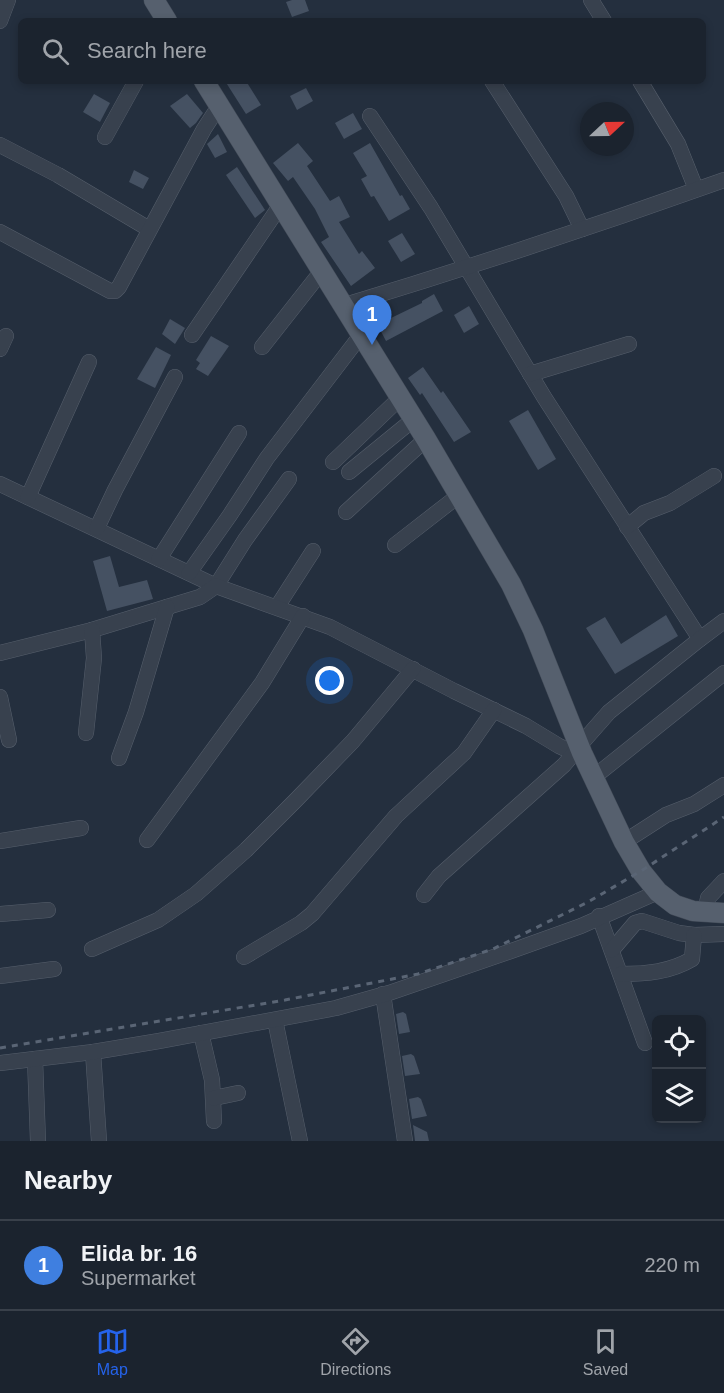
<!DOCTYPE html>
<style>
:root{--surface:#1b232e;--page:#242b36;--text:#f1f3f6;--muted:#a0a4aa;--line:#39404a;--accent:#2563eb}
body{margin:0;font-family:Helvetica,sans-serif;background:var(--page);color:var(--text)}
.controls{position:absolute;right:18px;bottom:18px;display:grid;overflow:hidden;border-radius:9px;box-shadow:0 3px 9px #0003}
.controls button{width:54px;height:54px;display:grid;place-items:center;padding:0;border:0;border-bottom:2px solid var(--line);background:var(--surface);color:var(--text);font:30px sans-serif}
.compass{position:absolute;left:580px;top:102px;width:54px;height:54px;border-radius:50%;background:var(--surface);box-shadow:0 3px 9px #0003;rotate:68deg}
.you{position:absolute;left:330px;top:681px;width:21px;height:21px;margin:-15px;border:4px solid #fff;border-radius:50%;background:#1a73e8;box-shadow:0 0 0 9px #1a73e833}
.badge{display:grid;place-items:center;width:39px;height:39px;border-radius:50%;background:var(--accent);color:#fff;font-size:20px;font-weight:700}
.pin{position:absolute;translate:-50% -50px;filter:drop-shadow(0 2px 3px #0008)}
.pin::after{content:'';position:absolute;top:32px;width:21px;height:18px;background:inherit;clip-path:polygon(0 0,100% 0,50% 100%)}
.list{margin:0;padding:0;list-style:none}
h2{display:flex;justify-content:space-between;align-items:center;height:78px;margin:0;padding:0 24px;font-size:26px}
h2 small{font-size:20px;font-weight:400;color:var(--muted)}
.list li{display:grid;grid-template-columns:39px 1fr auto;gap:18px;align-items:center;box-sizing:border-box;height:90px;padding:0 24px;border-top:2px solid var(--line)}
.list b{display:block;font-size:22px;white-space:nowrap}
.list p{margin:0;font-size:20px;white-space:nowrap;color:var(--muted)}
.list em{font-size:20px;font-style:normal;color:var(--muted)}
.icon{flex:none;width:33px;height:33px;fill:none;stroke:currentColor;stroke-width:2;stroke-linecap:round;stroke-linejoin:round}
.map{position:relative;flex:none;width:724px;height:1141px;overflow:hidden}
.search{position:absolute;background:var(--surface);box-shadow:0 3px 9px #0003;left:18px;right:18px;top:18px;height:66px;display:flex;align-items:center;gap:15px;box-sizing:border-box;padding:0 21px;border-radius:9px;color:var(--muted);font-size:22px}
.sheet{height:168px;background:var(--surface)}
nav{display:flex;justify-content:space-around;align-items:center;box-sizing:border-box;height:84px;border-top:2px solid var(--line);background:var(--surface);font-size:16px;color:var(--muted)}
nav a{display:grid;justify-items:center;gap:3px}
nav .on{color:var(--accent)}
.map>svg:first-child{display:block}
.building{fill:#455162}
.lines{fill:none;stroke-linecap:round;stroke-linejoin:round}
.minor-casing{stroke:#565f6c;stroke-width:16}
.major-casing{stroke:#414a57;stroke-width:21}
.minor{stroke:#38414e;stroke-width:15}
.major{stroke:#56606e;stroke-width:20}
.rail{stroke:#5a6575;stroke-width:3;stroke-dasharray:6 6;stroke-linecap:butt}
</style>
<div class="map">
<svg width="724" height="1141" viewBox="0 0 724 1141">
<rect width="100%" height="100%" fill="#242f3e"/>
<g class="building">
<path d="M292 0H305L309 11 292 17 286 2Z"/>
<path d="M225 81H246L261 105 246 114Z"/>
<path d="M306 88 313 101 297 110 290 96Z"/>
<path d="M94 94 110 103 100 122 83 112Z"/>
<path d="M187 94 203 113 196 123 190 128 170 106Z"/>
<path d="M353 113 362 129 344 139 335 123Z"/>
<path d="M218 134 227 152 215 158 207 144Z"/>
<path d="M298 143 313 161 307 166 330 201 339 196 350 217 339 222 359 254 362 251 375 268 351 286 321 242 329 237 315 209 293 177 288 181 273 163Z"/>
<path d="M370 143 400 196 402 195 410 209 389 221 374 196 371 197 361 179 367 176 353 153Z"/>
<path d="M237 167 265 210 255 218 226 175Z"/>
<path d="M134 170 149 178 143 189 129 182Z"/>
<path d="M402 233 415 254 401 262 388 241Z"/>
<path d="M434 294 443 311 386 341 375 320 389 313 391 318 422 303V301Z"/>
<path d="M469 306 479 324 464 333 454 315Z"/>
<path d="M170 319 185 328 175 344 162 334Z"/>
<path d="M211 336 229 346 208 376 196 369 200 363 196 360Z"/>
<path d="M156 347 171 355 155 388 137 379Z"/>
<path d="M423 367 441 393 443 391 471 432 454 442 422 393 420 395 408 378Z"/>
<path d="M528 410 556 459 538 470 509 421Z"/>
<path d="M110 556 119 587 147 580 153 599 107 611 93 561Z"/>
<path d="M666 615 678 636 615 674 586 628 605 617 621 644Z"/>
<path d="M403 1012 406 1014 410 1032 399 1034 396 1014Z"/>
<path d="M411 1054 414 1056 420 1074 405 1076 402 1056Z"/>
<path d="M418 1097 421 1099 427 1116 412 1119 409 1099Z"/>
<path d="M413 1125 427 1132 429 1141H415Z"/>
</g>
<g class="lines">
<defs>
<g id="minor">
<path d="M591 0 604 21"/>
<path d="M0 21 8 0"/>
<path d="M492 81 566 196 582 229"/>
<path d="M640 81 678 144 696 189"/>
<path d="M370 116 431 208 544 397 700 639"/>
<path d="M105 137 136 81"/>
<path d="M0 145 58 175 149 229"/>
<path d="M0 232 110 291H115L119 287 204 129 219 106"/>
<path d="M342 306C471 267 598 225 724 180"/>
<path d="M192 335 280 206"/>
<path d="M262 347 321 272"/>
<path d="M0 349 6 336"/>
<path d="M530 374 629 344"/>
<path d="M333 462 400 398"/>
<path d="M349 472 414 419"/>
<path d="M0 484 216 586 245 540 289 479"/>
<path d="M28 497 89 362"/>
<path d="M346 512 426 439"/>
<path d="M627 527 644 513 670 503 714 476"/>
<path d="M97 528 115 490 175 377"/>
<path d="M395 545 458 496"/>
<path d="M159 559 239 433"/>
<path d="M189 573 230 515 267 458 361 335"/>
<path d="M277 607 313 551"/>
<path d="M0 653 92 630 167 607 200 597 216 586 330 627 454 691 526 726 559 746 574 753H582"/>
<path d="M0 697 9 740"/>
<path d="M86 733 94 658 92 630"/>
<path d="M580 745 609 712 700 639 724 621"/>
<path d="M119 758 136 712 167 607"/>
<path d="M594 777 724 673"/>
<path d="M147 840 262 683 303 616"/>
<path d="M0 841 81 828"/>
<path d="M624 842 666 815 694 804 724 785"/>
<path d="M424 895 439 876 564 765 574 753"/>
<path d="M705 913 708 898 724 881"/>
<path d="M0 914 48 910"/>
<path d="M599 916 645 1043"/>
<path d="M92 949 158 920 196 894 246 850 296 800 353 741 413 669"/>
<path d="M612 950 635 923 642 921 679 933 694 935 724 934"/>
<path d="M244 957 301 923 312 914 396 816 464 753 494 710"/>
<path d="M621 974C646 974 670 972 692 959L694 935"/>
<path d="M0 976 54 969"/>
<path d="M383 994 405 1141"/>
<path d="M275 1020 300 1141"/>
<path d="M201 1033 212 1080 214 1121"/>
<path d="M93 1052 99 1141"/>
<path d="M35 1059 38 1141"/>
<path d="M0 1063 93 1052 159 1041 336 1008 389 993 514 950 581 926 658 892"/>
<path d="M214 1098 238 1093"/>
</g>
<g id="major">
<path d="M154 0 167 21"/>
<path d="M204 81 426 439 511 584 533 630 582 753 624 842 641 871 658 892 675 905 693 911 724 913"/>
</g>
</defs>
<use href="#minor" class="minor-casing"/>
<use href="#major" class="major-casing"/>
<use href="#minor" class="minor"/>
<use href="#major" class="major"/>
<path class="rail" d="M0 1048 285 1000 418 974 493 949 588 902 641 871 724 817"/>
</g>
</svg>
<div class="controls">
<button><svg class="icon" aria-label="locate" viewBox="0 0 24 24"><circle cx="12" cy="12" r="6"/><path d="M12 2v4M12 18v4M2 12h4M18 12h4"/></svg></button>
<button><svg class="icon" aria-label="layers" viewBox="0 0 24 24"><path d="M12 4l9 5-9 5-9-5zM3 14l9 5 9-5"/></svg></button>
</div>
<svg class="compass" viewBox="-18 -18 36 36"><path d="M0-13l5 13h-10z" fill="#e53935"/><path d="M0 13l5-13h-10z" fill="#a0a4aa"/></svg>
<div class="you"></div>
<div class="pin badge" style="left:372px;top:345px;background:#3f7fe0">1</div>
<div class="search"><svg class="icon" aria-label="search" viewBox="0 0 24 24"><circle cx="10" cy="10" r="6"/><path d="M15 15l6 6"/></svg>Search here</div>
</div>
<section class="sheet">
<h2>Nearby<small></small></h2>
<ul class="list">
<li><span class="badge" style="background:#3f7fe0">1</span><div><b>Elida br. 16</b><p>Supermarket</p></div><em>220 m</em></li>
</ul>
</section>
<nav>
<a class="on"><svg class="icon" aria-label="map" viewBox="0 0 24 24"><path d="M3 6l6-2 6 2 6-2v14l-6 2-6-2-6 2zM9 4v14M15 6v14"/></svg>Map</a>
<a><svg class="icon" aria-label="directions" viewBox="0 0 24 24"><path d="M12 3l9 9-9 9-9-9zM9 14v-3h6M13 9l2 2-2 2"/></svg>Directions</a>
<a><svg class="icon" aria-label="saved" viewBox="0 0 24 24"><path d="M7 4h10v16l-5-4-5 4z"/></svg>Saved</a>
</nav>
